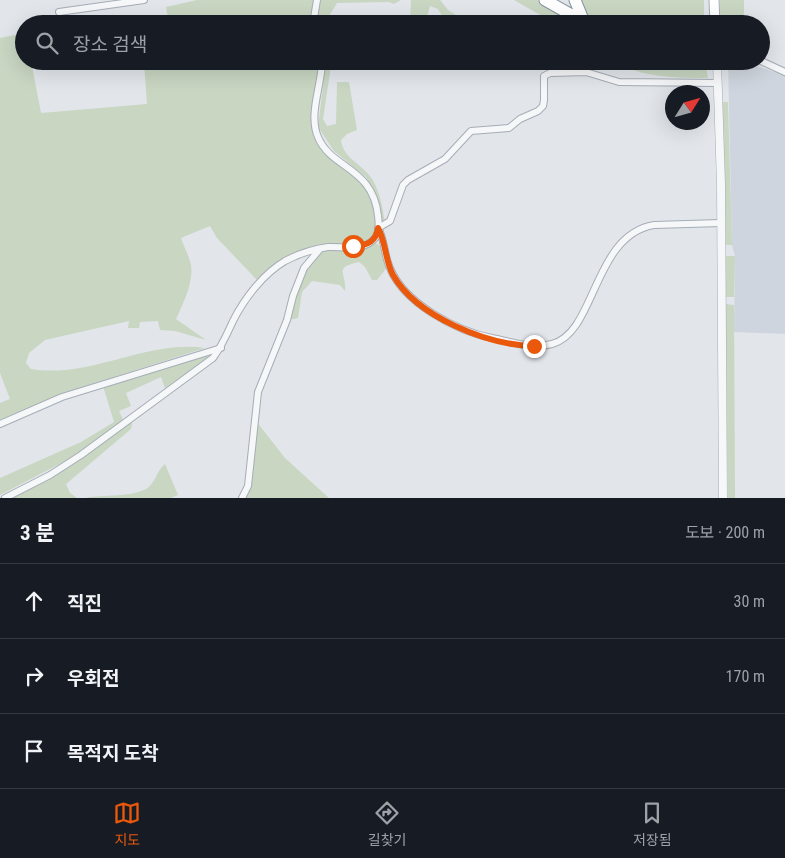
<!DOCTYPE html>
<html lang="ko">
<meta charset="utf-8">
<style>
:root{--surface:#171b24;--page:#242831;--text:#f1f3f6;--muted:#9ea1a6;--line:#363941;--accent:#ea580c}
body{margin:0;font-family:"Roboto Condensed","Noto Sans KR",sans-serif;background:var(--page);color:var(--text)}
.compass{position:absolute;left:665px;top:85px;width:45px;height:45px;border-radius:50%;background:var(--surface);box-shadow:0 5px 20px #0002;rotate:53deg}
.stop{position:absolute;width:15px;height:15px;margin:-11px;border:4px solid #ea580c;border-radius:50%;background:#fff}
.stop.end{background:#ea580c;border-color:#fff;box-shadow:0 1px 5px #0008}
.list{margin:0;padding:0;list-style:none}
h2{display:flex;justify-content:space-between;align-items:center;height:65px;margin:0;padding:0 20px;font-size:21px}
h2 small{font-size:16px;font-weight:400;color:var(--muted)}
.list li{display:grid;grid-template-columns:32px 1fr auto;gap:15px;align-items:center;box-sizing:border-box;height:75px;padding:0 20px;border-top:1px solid var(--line)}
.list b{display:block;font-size:19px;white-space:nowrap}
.list em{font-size:16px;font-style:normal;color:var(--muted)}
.icon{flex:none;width:28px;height:28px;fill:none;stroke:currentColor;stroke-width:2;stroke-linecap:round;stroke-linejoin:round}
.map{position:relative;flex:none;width:785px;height:498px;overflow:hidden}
.search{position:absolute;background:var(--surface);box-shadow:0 5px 20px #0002;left:15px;right:15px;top:15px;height:55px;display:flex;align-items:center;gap:12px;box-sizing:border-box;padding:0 18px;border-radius:28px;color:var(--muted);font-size:19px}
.sheet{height:290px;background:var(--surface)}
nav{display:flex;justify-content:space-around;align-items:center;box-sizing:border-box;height:70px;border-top:1px solid var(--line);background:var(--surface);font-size:14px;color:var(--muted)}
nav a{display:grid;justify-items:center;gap:2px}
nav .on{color:var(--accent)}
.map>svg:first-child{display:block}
.built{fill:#cfd5de}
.green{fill:#c8d6c2}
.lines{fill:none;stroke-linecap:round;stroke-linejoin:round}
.minor-casing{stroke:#a6adb6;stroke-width:8}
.tertiary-casing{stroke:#a6adb6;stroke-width:9}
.secondary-casing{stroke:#a6adb6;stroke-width:11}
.trunk-casing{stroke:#8794a4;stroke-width:13}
.minor{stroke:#f5f7f9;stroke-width:6}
.tertiary{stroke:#f5f7f9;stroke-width:8}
.secondary{stroke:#fff;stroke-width:9}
.trunk{stroke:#fff;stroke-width:11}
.route{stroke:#ea580c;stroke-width:6}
</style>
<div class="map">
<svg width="785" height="498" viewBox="0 0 785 498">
<rect width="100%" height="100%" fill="#e2e6eb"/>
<path class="built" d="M728 61H739L785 75V334L734 332 735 256 732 245Z"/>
<g class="green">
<path d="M197 0H315L310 24H169L166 7Z"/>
<path d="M321 0H401L394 4 389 2 337 3 329 16V24H316Z"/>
<path d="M411 0H440L448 10 459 17 454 20 444 19 438 9 430 6 425 24H410Z"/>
<path d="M514 0H537L578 24H556Z"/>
<path d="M579 0H704V24H598L584 13Z"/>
<rect x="720" y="0" width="24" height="24"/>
<path d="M24 33V61H31L41 113 147 104 144 63 162 61H319C318 77 309 120 314 133 327 171 372 166 375 221 376 228 374 236 367 240 352 249 324 243 306 250 290 257 273 271 258 281L217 238 210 226 181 238C184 247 189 256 191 265 194 282 183 304 176 319L206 340 175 331 160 330 158 321 140 322 139 328H128L129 321 45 340 29 353 26 363 31 369C90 379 148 339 205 348L60 394 0 420V403L10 399 0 373V38Z"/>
<path d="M326 61H330L331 66 323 119 327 126 336 124 337 82H349L357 130 347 134 341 140C343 159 363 164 372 179 380 192 383 209 385 224L381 225 379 204 366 177 334 151 318 127Z"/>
<path d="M616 61H701L706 65 708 78C680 78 638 78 616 61Z"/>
<path d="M722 102H728L732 245H724Z"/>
<path d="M376 243 382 248 388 266 377 280H372L365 267 359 262C332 268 347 272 345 291L340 285 312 281 302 292 298 318 289 320C299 298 299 256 330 250 346 247 361 250 376 243Z"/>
<path d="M724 256H735L734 297H725Z"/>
<path d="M725 304 734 305 735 498H728Z"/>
<path d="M207 354 208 358 165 388 161 377 126 393 131 406 119 411 123 420 69 459 0 495V478L81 442 114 422 103 386Z"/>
<path d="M133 418 131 429 66 484 70 493 77 498H10Z"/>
<path d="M256 421 285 458 329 498H244Z"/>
<path d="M165 464 178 495 171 498H85C105 494 127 498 146 489 156 483 156 471 165 464Z"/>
</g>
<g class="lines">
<defs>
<g id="minor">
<path d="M59 12 144 0"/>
<path d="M313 24 317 0"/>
<path d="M761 61 785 72"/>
<path d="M718 83 619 82 586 72 550 73 544 76V100L543 106 538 111 520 119 509 128 471 131 445 159 408 180 403 185 390 221 378 228C385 240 384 255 390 268 404 303 456 331 492 338 512 342 532 349 552 344 596 333 593 235 654 225L721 223"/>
<path d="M0 424 62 397 221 348"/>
<path d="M5 498 50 475 81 455 213 358C222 346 227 334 233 321 244 299 263 274 285 261 298 254 314 249 328 247 343 246 364 252 375 238 380 232 379 223 378 216 373 167 331 169 318 137 308 114 322 85 322 61"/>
<path d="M242 498 248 486 258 392 287 320 293 296 304 268 320 249"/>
</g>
<path id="tertiary" d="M717 61 721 184 723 498"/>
<path id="secondary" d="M714 0 715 24"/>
<path id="trunk" d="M545 0 584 22 575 0"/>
</defs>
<use href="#minor" class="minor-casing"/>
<use href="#tertiary" class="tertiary-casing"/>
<use href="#secondary" class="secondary-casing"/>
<use href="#trunk" class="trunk-casing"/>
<use href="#minor" class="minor"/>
<use href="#tertiary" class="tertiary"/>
<use href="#secondary" class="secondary"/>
<use href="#trunk" class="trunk"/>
</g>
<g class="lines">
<path class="route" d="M353 246C366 246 376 242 378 228 386 242 385 260 393 275 417 317 487 345 534 346"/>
</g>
</svg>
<svg class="compass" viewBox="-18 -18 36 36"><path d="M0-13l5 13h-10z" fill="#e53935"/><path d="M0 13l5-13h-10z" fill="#9ea1a6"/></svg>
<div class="stop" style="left:353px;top:246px"></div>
<div class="stop end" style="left:534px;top:346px"></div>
<div class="search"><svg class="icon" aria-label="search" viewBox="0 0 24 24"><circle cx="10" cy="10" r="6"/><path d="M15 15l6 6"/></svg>장소 검색</div>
</div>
<section class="sheet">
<h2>3 분<small>도보 · 200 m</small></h2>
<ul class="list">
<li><svg class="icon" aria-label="ahead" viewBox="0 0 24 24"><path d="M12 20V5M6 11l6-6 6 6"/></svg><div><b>직진</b></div><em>30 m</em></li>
<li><svg class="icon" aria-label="right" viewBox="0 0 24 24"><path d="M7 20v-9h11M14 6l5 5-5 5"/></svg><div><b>우회전</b></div><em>170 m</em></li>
<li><svg class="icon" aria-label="arrive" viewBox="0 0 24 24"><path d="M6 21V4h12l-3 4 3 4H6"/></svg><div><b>목적지 도착</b></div></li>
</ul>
</section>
<nav>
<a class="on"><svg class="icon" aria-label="map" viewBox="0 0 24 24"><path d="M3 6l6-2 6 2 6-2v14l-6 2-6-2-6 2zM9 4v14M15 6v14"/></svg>지도</a>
<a><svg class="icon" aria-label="directions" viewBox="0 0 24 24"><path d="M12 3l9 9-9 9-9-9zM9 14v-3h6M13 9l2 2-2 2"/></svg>길찾기</a>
<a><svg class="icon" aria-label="saved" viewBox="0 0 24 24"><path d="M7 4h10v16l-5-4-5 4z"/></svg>저장됨</a>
</nav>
